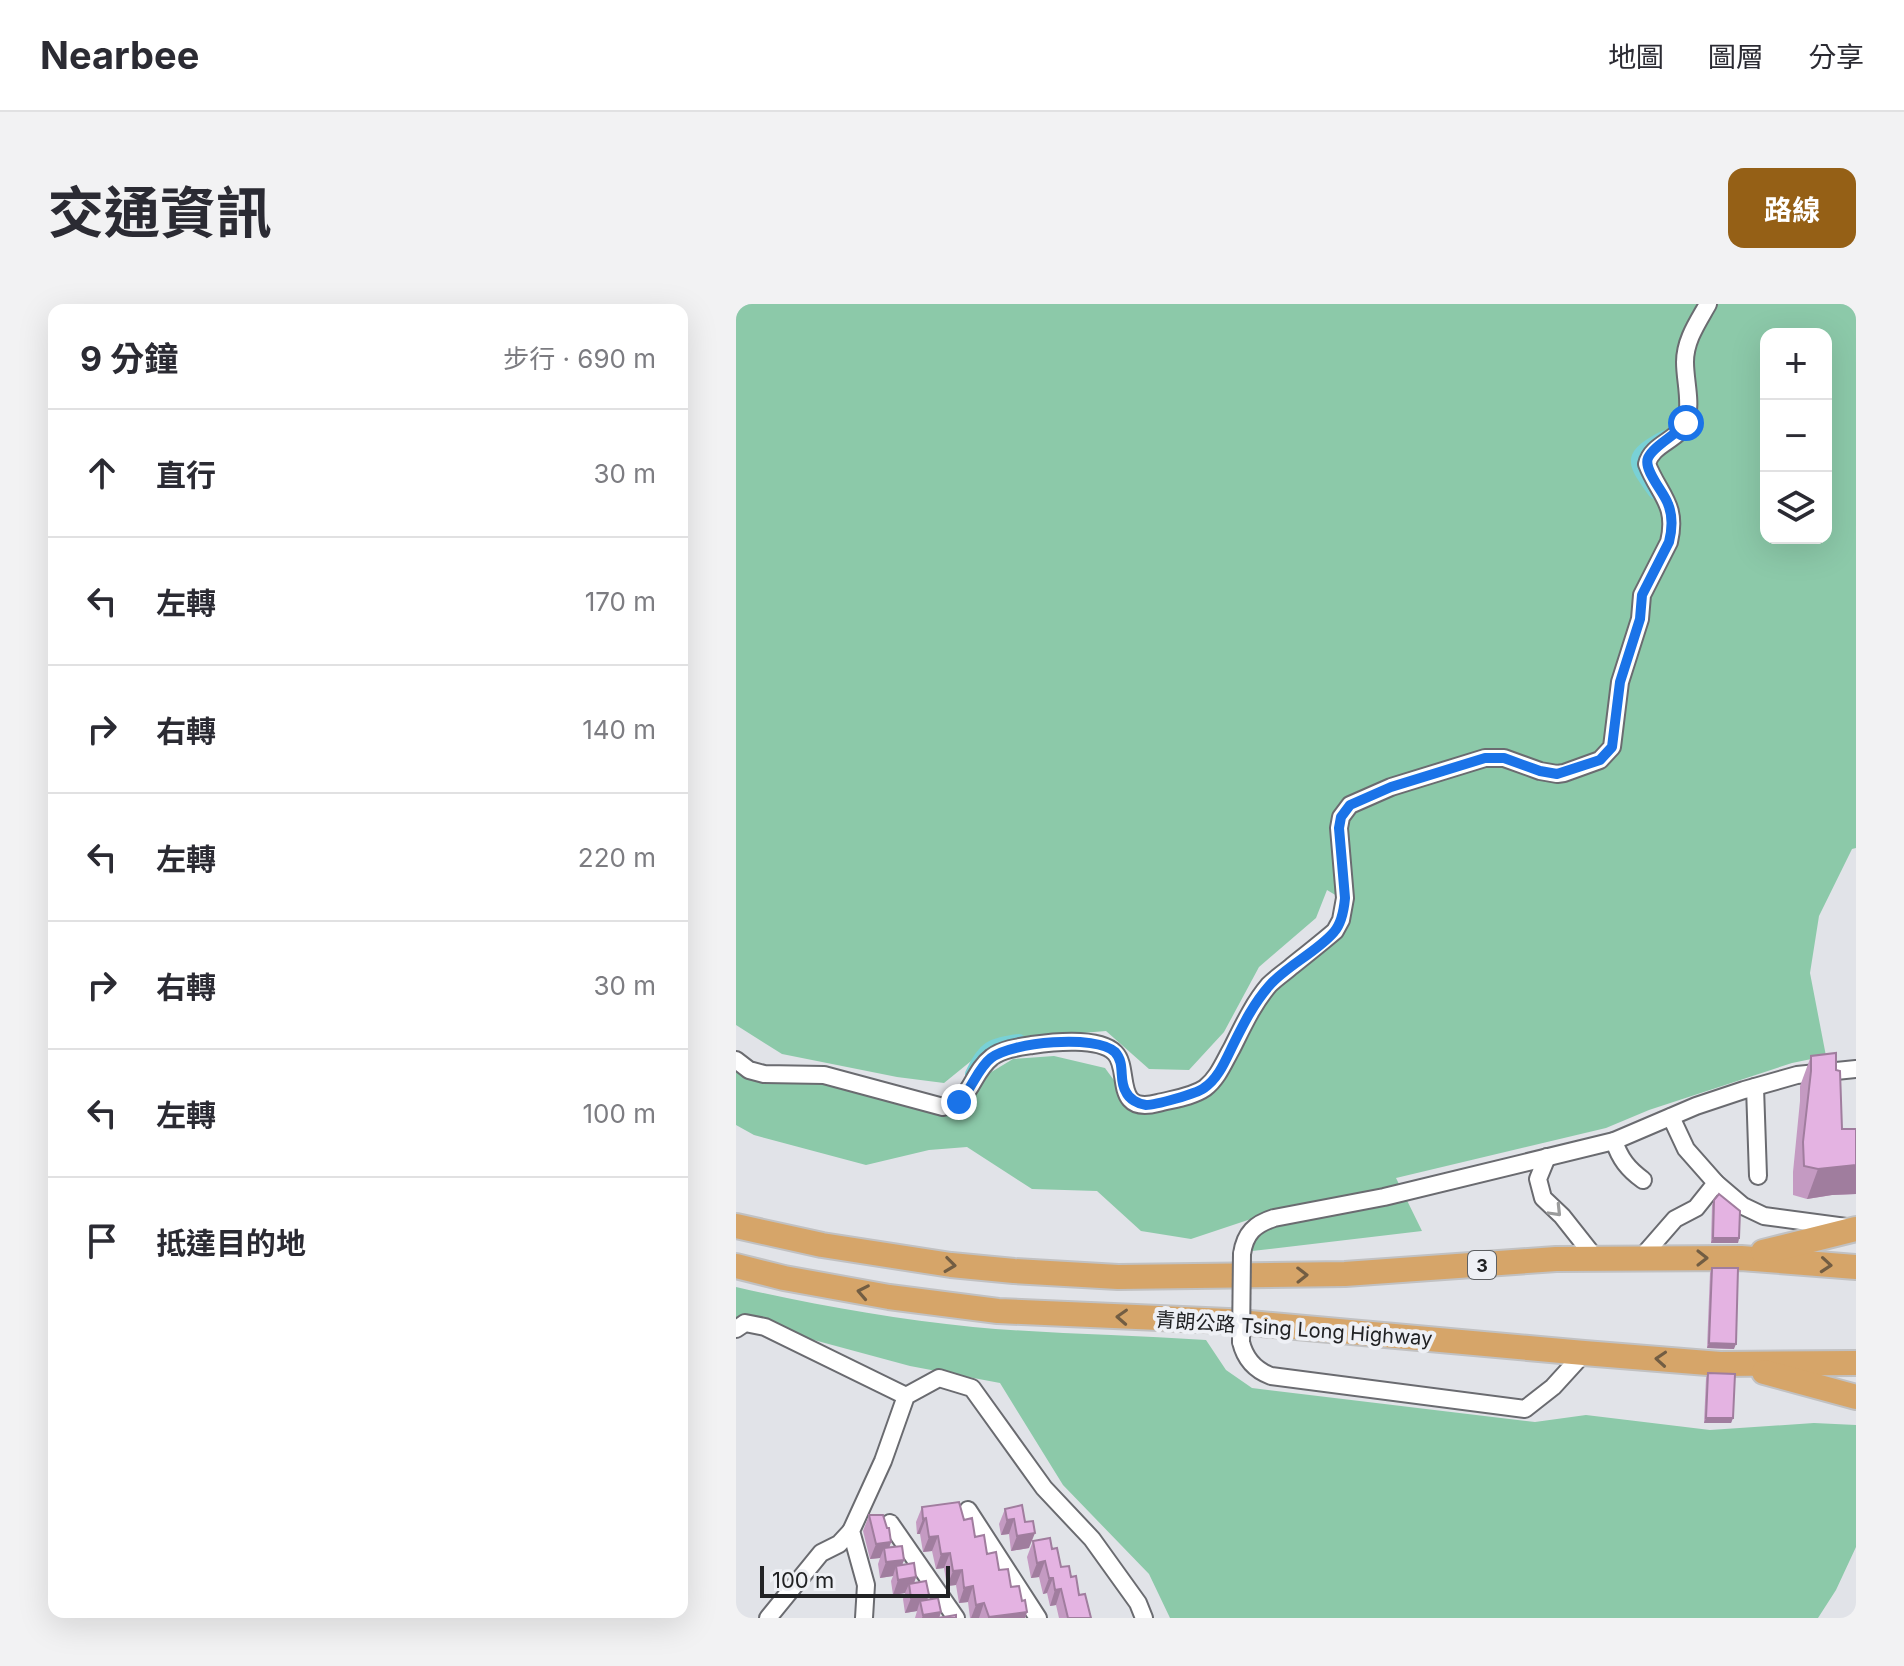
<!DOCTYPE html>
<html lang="zh-TW">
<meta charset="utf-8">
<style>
:root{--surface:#fff;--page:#f2f2f3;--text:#2b2b33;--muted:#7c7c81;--line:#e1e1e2;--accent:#956016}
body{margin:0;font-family:Inter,"Noto Sans TC",sans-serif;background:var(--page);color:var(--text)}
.controls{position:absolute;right:24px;top:24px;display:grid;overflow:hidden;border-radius:16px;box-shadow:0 8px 32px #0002}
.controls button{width:72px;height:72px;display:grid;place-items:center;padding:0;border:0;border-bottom:2px solid var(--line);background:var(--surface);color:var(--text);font:40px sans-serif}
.scale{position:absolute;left:24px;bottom:20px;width:190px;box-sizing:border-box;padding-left:8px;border:4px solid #212224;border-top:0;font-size:22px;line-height:28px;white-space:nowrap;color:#212224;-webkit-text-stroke:6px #eef0f5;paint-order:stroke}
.stop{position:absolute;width:24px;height:24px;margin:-18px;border:6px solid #1a73e8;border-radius:50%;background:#fff}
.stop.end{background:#1a73e8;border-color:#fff;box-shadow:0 2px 8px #0008}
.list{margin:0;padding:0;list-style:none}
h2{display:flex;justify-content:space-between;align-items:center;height:104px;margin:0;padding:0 32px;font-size:34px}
h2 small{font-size:26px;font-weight:400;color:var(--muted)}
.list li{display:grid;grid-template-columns:52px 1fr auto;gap:24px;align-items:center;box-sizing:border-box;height:128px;padding:0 32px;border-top:2px solid var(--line)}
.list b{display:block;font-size:30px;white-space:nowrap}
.list em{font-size:26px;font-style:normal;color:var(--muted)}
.icon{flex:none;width:44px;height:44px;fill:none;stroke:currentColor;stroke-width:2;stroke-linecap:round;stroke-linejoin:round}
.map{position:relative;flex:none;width:1120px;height:1314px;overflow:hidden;border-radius:16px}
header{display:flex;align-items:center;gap:48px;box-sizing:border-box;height:112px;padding:0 40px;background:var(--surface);border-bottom:2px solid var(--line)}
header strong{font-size:38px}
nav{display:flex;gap:44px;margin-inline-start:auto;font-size:28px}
.intro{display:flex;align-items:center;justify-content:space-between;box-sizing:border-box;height:192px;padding:0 48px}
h1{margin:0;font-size:56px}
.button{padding:20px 36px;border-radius:16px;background:var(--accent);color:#fff;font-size:28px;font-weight:700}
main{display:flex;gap:48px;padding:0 48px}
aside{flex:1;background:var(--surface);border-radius:16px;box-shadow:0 8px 32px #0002}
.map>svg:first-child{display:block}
.green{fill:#8cc9a9;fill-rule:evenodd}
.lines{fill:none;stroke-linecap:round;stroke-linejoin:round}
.canal{stroke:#79d1d6;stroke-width:14}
.minor-casing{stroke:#6a6b70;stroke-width:20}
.highway-casing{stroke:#c1c1c2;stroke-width:28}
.minor{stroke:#fff;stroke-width:16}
.highway{stroke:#d6a569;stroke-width:24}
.minor-bridge-casing{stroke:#6a6b70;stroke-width:20;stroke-linecap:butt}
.minor-bridge{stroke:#fff;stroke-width:16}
.wall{fill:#c49ac2}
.shaded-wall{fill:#a07d9e}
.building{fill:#e4b3e2;stroke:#a07d9e;stroke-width:2}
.oneway{stroke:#9b9c9c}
.oneway2{stroke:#725d43}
.route{stroke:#1a73e8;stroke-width:10}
.labels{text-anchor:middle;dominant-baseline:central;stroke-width:8;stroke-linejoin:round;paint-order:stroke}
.shield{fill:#eef0f5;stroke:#5e6063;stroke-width:2}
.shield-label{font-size:18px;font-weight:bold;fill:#212224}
.street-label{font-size:20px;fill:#212224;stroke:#eef0f5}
</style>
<header>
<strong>Nearbee</strong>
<nav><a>地圖</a><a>圖層</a><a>分享</a></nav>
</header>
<div class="intro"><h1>交通資訊</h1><a class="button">路線</a></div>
<main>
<aside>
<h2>9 分鐘<small>步行 · 690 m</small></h2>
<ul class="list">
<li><svg class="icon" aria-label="ahead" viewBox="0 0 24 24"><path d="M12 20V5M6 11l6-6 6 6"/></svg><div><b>直行</b></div><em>30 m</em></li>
<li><svg class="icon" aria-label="left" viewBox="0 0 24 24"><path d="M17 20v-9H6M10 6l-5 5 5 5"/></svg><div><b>左轉</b></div><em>170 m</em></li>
<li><svg class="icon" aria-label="right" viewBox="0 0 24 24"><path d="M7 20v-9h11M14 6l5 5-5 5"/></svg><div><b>右轉</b></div><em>140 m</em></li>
<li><svg class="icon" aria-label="left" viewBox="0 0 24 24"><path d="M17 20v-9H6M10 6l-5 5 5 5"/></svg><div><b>左轉</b></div><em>220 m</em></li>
<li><svg class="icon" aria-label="right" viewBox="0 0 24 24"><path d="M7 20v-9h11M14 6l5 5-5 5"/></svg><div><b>右轉</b></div><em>30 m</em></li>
<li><svg class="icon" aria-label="left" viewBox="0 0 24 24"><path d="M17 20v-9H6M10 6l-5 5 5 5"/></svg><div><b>左轉</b></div><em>100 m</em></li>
<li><svg class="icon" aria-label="arrive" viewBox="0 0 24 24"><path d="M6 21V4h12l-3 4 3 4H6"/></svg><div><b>抵達目的地</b></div></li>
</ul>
</aside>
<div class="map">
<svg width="1120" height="1314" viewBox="0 0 1120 1314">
<rect width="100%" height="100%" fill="#e1e3e8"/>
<g class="green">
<path d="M0 0H1120V544L1116 545 1083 612 1074 669 1090 752 1056 759 913 806 870 824 660 874 686 927 516 947 527 911 455 935 405 927 361 887 296 885 231 843 193 846 130 861 18 831 0 821V762L19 773 35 779 68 771 197 809 247 773 277 755 318 752 369 764 396 801 480 779 542 676 610 622 616 601 591 586 580 614 523 663 488 728 453 766 413 765 370 727 261 736 208 779 161 773 46 750 0 721ZM1030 30H1090V234H1030Z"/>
<path d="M0 983C78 1001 157 1015 237 1023 314 1030 392 1031 470 1036L490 1066 516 1084 799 1118 850 1111 974 1126 1078 1119 1120 1121V1243L1100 1286 1082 1314H434L413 1270 327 1181 264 1079 174 1062 0 1015Z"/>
</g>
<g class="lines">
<g class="canal">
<path d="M919 188C897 157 892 153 929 133"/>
<path d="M236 770C248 743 255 741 283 737"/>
</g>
<defs>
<g id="minor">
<path d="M0 756 13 766 28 770 88 771 207 803C237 797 234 770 256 753 267 745 283 743 296 741 317 738 364 733 379 749 395 765 376 811 422 799 437 795 456 793 469 784 482 774 488 758 496 744 507 722 517 700 533 681 540 674 549 668 556 662 571 650 585 639 599 627L605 616 609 594 603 524 605 513 614 501 655 483 749 454H768L804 467 821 470 828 469 864 456 876 443 884 378 904 315 906 291 933 238C942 200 923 191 911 160 916 138 947 136 951 114 955 96 949 76 949 58 949 36 962 18 972 0"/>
<path d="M1019 783 1022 872"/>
<path d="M935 813 950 845 980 879 1007 902 1028 912 1110 923"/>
<path d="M878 837C884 855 892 865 907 876"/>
<path d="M811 853 802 875 807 894 826 912 860 955"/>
<path d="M506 950C509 929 519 920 538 914L648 893 878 837 960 802 1008 786 1061 771 1120 765"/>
<path d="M905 954 939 915 960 904 980 879"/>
<path d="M0 1025 9 1019 29 1023 170 1092"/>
<path d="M505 1038C509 1055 519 1066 535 1072L789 1105 817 1083 848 1049"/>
<path d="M232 1206 302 1314"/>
<path d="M154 1219 220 1314"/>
<path d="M32 1314 85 1249 103 1240 115 1227"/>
<path d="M128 1314 130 1281 115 1227 147 1157 170 1092 203 1074 236 1084 308 1184 356 1235 402 1299 408 1314"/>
</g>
<g id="highway">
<path d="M0 922 86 941 215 961 278 967 382 973 609 970 820 955 1005 954 1120 963"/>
<path d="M1027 948 1120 925"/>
<path d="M0 962 48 974 153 993 262 1007 492 1017 848 1049 984 1060 1120 1059"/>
<path d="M1028 1068 1120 1093"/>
</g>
</defs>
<use href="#minor" class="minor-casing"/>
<use href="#highway" class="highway-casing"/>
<use href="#minor" class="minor"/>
<use href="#highway" class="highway"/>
<defs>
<path id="minor-bridge" d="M505 1038 506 950"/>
</defs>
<use href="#minor-bridge" class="minor-bridge-casing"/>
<use href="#minor-bridge" class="minor-bridge"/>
</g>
<g class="wall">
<path d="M1075 752 1100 766 1106 825H1120V890L1096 891 1071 895 1057 891V868L1064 797V782Z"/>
<path d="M978 896 1003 934 1002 939H975L976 901Z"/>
<path d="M976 964 998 1045 971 1044 974 969Z"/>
<path d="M972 1069 997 1114 995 1119H968L970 1074Z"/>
<path d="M286 1201 293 1244 275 1247 273 1230 265 1231 263 1220 269 1205Z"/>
<path d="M186 1203 228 1216 275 1283 286 1297 291 1308 289 1314H234L232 1298 223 1299 220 1281 211 1282 208 1264 200 1265 196 1247 187 1248 184 1230H181L180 1218Z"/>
<path d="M133 1211 155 1238 153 1244 168 1256 166 1261 180 1273 178 1279 193 1291 191 1296 205 1308 203 1314H220H179L181 1307 169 1309 167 1295 169 1289 157 1291 155 1277 157 1272 144 1274 142 1260 144 1254 134 1255 127 1227Z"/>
<path d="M297 1237 316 1245 325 1263 335 1273 355 1314H323L320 1301 314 1302 311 1289 307 1290 303 1273 295 1274 291 1253Z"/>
</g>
<g class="shaded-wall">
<path d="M1120 861V890L1096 891 1071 895 1082 865Z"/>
<path d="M977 934H1003L1002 939H975Z"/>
<path d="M973 1039 1000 1040 998 1045 971 1044Z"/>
<path d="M970 1114H997L995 1119H968Z"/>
<path d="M190 1214 184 1230H181L187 1215Z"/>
<path d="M278 1215 273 1230 265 1231 271 1216Z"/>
<path d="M299 1229 293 1244 275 1247 281 1232Z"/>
<path d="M202 1232 196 1247 187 1248 193 1233Z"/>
<path d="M155 1238 150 1253 148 1244 144 1254 134 1255 140 1240Z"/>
<path d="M214 1249 208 1264 200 1265 205 1250Z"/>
<path d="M168 1256 162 1271 160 1262 157 1272 144 1274 150 1258Z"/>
<path d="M309 1257 303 1273 295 1274 301 1259Z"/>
<path d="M226 1266 220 1281 211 1282 217 1267Z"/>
<path d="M180 1273 175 1288 173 1280 169 1289 157 1291 162 1276Z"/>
<path d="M313 1274H317L311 1289 307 1290Z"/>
<path d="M237 1282 232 1298 223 1299 228 1284Z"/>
<path d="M325 1285 320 1301 314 1302 319 1286Z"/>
<path d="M193 1291 187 1306 184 1297 181 1307 169 1309 175 1294Z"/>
<path d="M248 1299 243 1314H235L240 1301Z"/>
<path d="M205 1308 203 1314H186L187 1311Z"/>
<path d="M291 1308 289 1314H252L253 1313Z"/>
</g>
<g class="building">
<path d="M1100 749V766L1104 767 1106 825H1120V861L1082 865 1068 862 1067 838 1075 767V752Z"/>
<path d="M983 890 1004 907 1003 934H977L978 896Z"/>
<path d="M976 964H1002L1000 1040 973 1039Z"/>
<path d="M972 1069 999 1070 997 1114H970Z"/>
<path d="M223 1198 228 1216 236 1214 239 1233 248 1231 251 1250 260 1248 263 1266 272 1265 275 1283 283 1282 286 1297 289 1296 291 1308 253 1313 248 1299 240 1301 237 1282 228 1284 226 1266 217 1267 214 1249 205 1250 202 1232 193 1233 190 1214 187 1215 186 1203Z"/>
<path d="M286 1201 289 1218 297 1217 299 1229 281 1232 278 1215 271 1216 269 1205Z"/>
<path d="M133 1211H147L151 1224H153L155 1238 140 1240Z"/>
<path d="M314 1234 316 1245 321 1244 325 1263 333 1262 335 1273 340 1272 343 1291 349 1290 355 1314H332L325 1285 319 1286 317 1274H313L309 1257 301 1259 297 1237Z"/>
<path d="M166 1242 168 1256 150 1258 148 1244Z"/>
<path d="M178 1259 180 1273 162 1276 160 1262Z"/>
<path d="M190 1277 193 1291 175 1294 173 1280Z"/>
<path d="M202 1294 205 1308 187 1311 184 1297Z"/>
<path d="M220 1311V1314H202Z"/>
</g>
<defs><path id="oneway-chevron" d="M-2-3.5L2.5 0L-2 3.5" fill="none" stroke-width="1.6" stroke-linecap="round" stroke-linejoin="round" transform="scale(2)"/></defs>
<use class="oneway" href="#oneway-chevron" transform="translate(820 907) rotate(46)"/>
<g class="oneway2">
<use href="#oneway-chevron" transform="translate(966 954)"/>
<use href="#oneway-chevron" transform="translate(214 961) rotate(7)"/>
<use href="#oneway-chevron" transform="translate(1090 961) rotate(5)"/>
<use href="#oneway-chevron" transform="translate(566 971) rotate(-1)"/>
<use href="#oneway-chevron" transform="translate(127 988) rotate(-169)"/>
<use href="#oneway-chevron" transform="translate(386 1013) rotate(-177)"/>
<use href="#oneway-chevron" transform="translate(925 1055) rotate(-176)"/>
</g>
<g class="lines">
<path class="route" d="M223 798C236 785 241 765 255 754 275 738 360 730 379 748 390 760 382 776 390 788 393 795 402 800 410 801 419 801 460 790 468 784 483 774 490 755 498 739 508 719 518 699 533 682 550 662 581 648 598 628 606 619 608 605 609 594L603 524 605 513 614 501 655 483 749 454H768L804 467 821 470 864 456 876 443 884 378 904 315 906 291 933 238C936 226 937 212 932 200 928 188 907 166 912 154 917 142 940 131 950 119"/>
</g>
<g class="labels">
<rect class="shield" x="732" y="947" width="28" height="28" rx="6"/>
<g class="shield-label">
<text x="746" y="961">3</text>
</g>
<g class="street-label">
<text transform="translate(558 1025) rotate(4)">青朗公路 Tsing Long Highway</text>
</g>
</g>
</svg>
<div class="controls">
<button>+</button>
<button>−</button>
<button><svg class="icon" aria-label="layers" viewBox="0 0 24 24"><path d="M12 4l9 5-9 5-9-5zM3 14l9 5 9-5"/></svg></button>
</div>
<div class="scale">100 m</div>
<div class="stop" style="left:950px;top:119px"></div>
<div class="stop end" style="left:223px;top:798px"></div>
</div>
</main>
